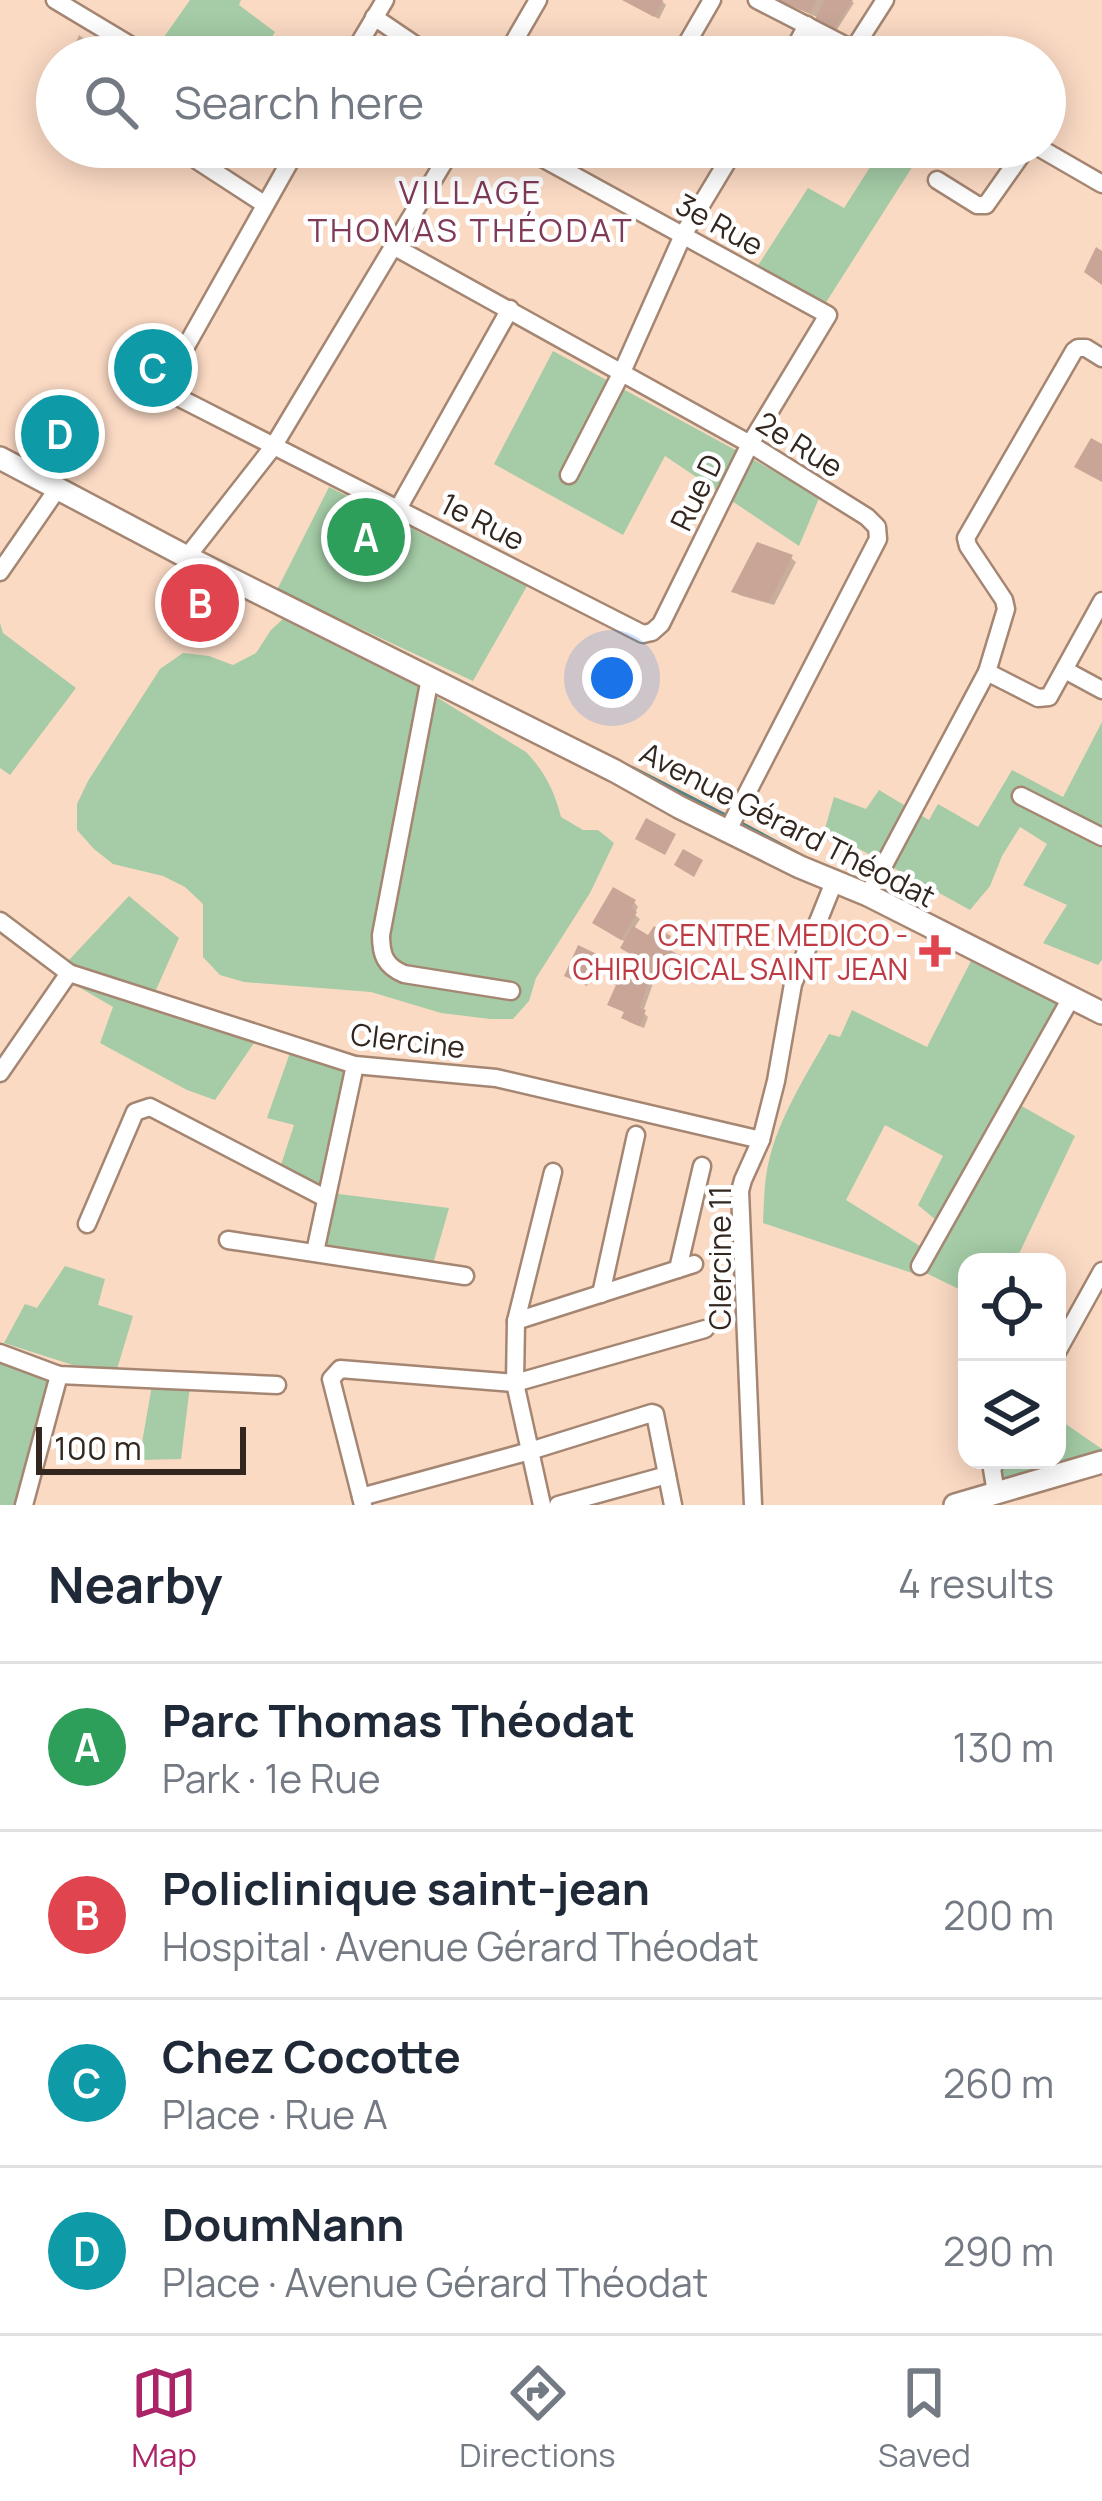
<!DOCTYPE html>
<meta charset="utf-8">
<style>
:root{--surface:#fff;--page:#f2f2f3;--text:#1f2937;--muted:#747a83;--line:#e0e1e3;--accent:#ac2468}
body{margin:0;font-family:Manrope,sans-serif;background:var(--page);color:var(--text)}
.controls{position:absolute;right:36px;bottom:36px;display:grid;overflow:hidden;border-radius:24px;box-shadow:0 6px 30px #0003}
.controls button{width:108px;height:108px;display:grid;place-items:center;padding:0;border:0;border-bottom:3px solid var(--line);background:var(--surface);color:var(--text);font:60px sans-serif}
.scale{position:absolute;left:36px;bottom:30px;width:210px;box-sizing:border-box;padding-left:12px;border:6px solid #32261e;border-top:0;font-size:33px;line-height:42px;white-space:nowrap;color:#32261e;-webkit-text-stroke:9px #fff;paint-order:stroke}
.you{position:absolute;left:612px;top:678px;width:42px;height:42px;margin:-30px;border:9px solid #fff;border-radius:50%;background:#1a73e8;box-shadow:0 0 0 18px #1a73e833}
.badge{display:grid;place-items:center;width:78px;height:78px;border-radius:50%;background:var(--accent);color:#fff;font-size:39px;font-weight:700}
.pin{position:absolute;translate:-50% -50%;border:6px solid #fff;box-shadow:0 3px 12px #0006}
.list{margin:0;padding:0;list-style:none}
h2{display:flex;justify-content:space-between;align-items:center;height:156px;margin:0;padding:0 48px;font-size:51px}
h2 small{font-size:39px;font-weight:400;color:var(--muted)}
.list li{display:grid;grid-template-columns:78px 1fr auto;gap:36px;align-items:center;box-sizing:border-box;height:168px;padding:0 48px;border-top:3px solid var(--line)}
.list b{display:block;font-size:45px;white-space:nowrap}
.list p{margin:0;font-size:39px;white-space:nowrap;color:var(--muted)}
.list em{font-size:39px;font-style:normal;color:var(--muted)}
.icon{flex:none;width:66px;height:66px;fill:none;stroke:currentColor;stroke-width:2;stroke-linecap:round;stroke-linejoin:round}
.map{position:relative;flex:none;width:1102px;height:1505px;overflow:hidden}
.search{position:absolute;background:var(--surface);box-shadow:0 6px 30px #0003;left:36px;right:36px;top:36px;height:132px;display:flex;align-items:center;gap:30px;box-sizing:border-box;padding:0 42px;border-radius:66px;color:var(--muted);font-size:45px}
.sheet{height:828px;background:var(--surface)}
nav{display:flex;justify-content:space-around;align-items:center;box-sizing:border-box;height:168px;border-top:3px solid var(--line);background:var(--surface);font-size:33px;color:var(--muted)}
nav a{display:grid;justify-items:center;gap:6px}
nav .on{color:var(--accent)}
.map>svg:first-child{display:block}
.green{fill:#a5cca6}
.shadow{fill:#0003}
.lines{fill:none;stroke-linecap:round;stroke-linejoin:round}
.stream{stroke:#528285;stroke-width:4.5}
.building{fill:#c8a596}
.minor-casing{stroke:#a48672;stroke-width:21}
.tertiary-casing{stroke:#a48672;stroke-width:26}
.minor{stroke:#fff;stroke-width:16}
.tertiary{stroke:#fff;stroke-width:21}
.health-dot{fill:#e0444e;stroke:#fff;stroke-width:4.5}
.labels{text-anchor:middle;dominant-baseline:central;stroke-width:9;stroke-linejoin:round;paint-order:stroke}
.street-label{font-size:30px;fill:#32261e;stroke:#fff}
.health-label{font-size:30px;fill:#be3a42;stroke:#fff;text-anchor:end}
.neighbourhood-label{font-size:33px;letter-spacing:3px;fill:#7e3a57;stroke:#fff}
</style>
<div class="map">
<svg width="1102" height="1505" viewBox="0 0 1102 1505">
<rect width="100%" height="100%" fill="#fbdac4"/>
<g class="green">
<path d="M190 0H241L239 5 275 32 260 57H191L164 37Z"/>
<path d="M883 147H925L825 304 757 267 808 188 844 208Z"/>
<path d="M553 351 820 496 799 546 665 456 623 535 494 464Z"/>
<path d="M329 487 527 586 473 681 277 590Z"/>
<path d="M283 619C369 652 447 704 526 752 545 772 554 790 561 817L583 830H598L614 843 590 893 536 978 529 1001 513 1019H490L441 1013 371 992 244 982 220 975 203 957V904L185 887 163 876 113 864 94 849 77 830V804L88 781 160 669 183 653 209 656 233 665 256 653 271 630Z"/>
<path d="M0 623 3 633 76 688 10 775 0 768Z"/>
<path d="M1102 722V960L1098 965 1043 943 1067 905 1023 885 1047 844 1020 827 1002 856 990 886 970 910 854 846 822 839 834 797 866 809 879 790 929 820 938 804 978 827 1012 770 1063 797Z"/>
<path d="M129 896 179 938 156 990 151 1010 254 1043 215 1100 187 1090 100 1043 113 1007 77 986 69 960Z"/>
<path d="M971 961 1057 1004 937 1221 918 1205 943 1156 885 1125 846 1200 923 1248 912 1273 763 1223C764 1204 764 1183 768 1165 778 1118 806 1076 829 1034L840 1037 852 1010 927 1047Z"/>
<path d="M292 1047 348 1073 322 1187 280 1168 294 1125 267 1118Z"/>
<path d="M1018 1104 1075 1136 1015 1262H967V1293L926 1273Z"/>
<path d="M331 1193 449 1208 433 1264 323 1247Z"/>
<path d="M65 1266 105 1279 98 1305 133 1316 117 1369 73 1365 4 1343 25 1304 37 1308Z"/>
<path d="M0 1359 55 1379 19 1505H0Z"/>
<path d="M152 1385 190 1386 181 1459 139 1460Z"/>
<path d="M1057 1418 1102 1449V1452L1007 1481 1001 1473 1008 1460H1057Z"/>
</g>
<g class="shadow">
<path d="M623 0H661L666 5 659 19Z"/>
<path d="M788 0H849L854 3 836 31 820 22 819 18 791 6 786 2Z"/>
<path d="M79 35 91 44 85 51 75 44Z"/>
<path d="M56 411 91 431 71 465 39 447Z"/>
<path d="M791 558 796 562 774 605 739 595 735 591Z"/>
<path d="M218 599 222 603 207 626 195 619Z"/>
<path d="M634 902 638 907 634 914 640 919 633 930 649 939 655 930 670 939 674 943 668 952 690 967 681 982 658 969 643 1012 648 1017 644 1028 629 1022 627 1014 611 1004 624 977 638 958 627 943 600 927Z"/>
</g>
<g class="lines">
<g class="stream">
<path d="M277 590 536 720"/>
<path d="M632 768 728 817"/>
<path d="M738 822 796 853"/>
</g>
</g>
<g class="building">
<path d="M622 0H663L654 17Z"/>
<path d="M777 0H816L810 13Z"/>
<path d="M825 0H853L832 31 814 21Z"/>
<path d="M1096 247 1102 251V285L1084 272Z"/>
<path d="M148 359 164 365 154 380 141 371Z"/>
<path d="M54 407 88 424 66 463 31 443Z"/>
<path d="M1091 438 1102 444V482L1074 467Z"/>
<path d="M757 542 793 555 769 602 731 592Z"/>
<path d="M193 579 220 596 201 624 187 615 192 608 179 599Z"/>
<path d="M646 818 676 834 665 855 635 839Z"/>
<path d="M683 849 703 860 694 877 674 865Z"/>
<path d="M613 887 636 900 631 908 637 912 621 940 592 923Z"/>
<path d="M633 926 648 935 654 926 671 936 665 947 688 960 676 980 654 967 639 1008 646 1010 639 1026 621 1018 624 1012 607 1005 616 985 611 983 616 970 622 973 626 964 630 966 635 957 620 948Z"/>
<path d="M578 945 601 956 587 986 564 976Z"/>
</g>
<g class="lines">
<defs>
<g id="minor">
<path d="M55 0 150 57"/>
<path d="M757 0 868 57"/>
<path d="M374 17 433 57"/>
<path d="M853 50 885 0"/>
<path d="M351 57 385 0"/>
<path d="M505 57 538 0"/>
<path d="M679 57 712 0"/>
<path d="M790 57 807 25"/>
<path d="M206 147 198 161 264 204"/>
<path d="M298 147 162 389 643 634 652 632 661 624 750 444 828 315 522 147"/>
<path d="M1038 147 1102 184"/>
<path d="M937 180 977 205H986L1027 147"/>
<path d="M395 247 750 444 867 517 877 527 878 539 728 830"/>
<path d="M569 475 622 372 683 235 736 147"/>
<path d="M399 507 510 309"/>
<path d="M187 557 273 447 453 147"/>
<path d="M0 572 58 488"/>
<path d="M1065 670 1102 690"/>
<path d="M987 672 1006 609 1004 600 968 546 966 538 1074 351 1078 348H1086L1102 358"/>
<path d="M430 678 381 935C381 955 385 966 404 974L511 991"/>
<path d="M1021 796 1102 837"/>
<path d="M868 895 987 672 1038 698 1049 697 1102 601"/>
<path d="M0 921 69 973 355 1065 496 1078 761 1140"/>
<path d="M0 1073 69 973"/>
<path d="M87 1224 135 1112 150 1107 325 1198"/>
<path d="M228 1240 465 1276"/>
<path d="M315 1252 355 1065"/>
<path d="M920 1266 1071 998"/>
<path d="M678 1269 702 1166"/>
<path d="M601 1294 636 1135"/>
<path d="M516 1321 694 1264"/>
<path d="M1057 1352 1102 1271"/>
<path d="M0 1353 59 1375 277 1385"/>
<path d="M996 1493 992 1469 997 1460"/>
<path d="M361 1497 331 1379 340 1369 515 1383 705 1329"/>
<path d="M24 1505 59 1375"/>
<path d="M363 1505 361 1497 530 1451 652 1413 655 1414 673 1505"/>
<path d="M542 1505 515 1383 516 1321 553 1172"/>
<path d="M558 1505 667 1475"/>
<path d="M753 1505 740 1191 743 1180 761 1140 776 1081 793 984 834 882"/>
</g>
<g id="tertiary">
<path d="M0 458 187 557 615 771 679 807 800 867 868 895 1102 1013"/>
<path d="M955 1505 1102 1462"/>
</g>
</defs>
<use href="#minor" class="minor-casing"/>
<use href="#tertiary" class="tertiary-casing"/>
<use href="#minor" class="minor"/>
<use href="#tertiary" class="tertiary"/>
</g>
<path class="health-dot" d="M929 933h12v12h12v12h-12v12h-12v-12h-12v-12h12z"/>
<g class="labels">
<g class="street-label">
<text transform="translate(720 224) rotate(29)">3e Rue</text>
<text transform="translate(800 444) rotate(32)">2e Rue</text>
<text transform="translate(696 492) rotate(-64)">Rue D</text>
<text transform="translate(483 521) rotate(27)">1e Rue</text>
<text transform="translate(788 824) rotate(27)">Avenue Gérard Théodat</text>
<text transform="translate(408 1040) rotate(7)">Clercine</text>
<text transform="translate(719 1258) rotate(-90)">Clercine 11</text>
</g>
<g class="health-label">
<text x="908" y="934">CENTRE MEDICO -<tspan x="908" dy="34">CHIRUGICAL SAINT JEAN</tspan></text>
</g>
<g class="neighbourhood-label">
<text x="471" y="191">VILLAGE<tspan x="471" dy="38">THOMAS THÉODAT</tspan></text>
</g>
</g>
</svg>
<div class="controls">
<button><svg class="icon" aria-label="locate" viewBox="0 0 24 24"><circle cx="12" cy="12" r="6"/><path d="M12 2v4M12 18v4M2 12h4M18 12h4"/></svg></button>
<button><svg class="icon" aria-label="layers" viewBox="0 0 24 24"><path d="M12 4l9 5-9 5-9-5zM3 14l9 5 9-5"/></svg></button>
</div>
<div class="scale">100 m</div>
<div class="you"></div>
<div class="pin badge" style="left:366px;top:537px;background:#2e9e5b">A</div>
<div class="pin badge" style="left:200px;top:603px;background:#e0444e">B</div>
<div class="pin badge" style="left:153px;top:368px;background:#0f9aa8">C</div>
<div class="pin badge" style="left:60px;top:434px;background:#0f9aa8">D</div>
<div class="search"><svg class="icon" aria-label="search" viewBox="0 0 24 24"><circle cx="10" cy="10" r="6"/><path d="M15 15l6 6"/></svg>Search here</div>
</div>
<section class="sheet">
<h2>Nearby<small>4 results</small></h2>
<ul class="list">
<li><span class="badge" style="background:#2e9e5b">A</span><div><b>Parc Thomas Théodat</b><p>Park · 1e Rue</p></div><em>130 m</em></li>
<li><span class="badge" style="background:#e0444e">B</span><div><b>Policlinique saint-jean</b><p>Hospital · Avenue Gérard Théodat</p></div><em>200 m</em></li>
<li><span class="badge" style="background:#0f9aa8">C</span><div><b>Chez Cocotte</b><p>Place · Rue A</p></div><em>260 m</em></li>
<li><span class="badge" style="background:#0f9aa8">D</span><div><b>DoumNann</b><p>Place · Avenue Gérard Théodat</p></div><em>290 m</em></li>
</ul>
</section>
<nav>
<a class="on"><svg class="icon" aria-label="map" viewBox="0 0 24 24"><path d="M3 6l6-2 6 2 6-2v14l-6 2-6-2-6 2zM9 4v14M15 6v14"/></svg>Map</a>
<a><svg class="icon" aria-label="directions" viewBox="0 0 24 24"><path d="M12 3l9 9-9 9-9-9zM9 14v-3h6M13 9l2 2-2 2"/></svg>Directions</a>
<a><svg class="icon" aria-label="saved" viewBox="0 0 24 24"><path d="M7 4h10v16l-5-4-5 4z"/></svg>Saved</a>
</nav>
